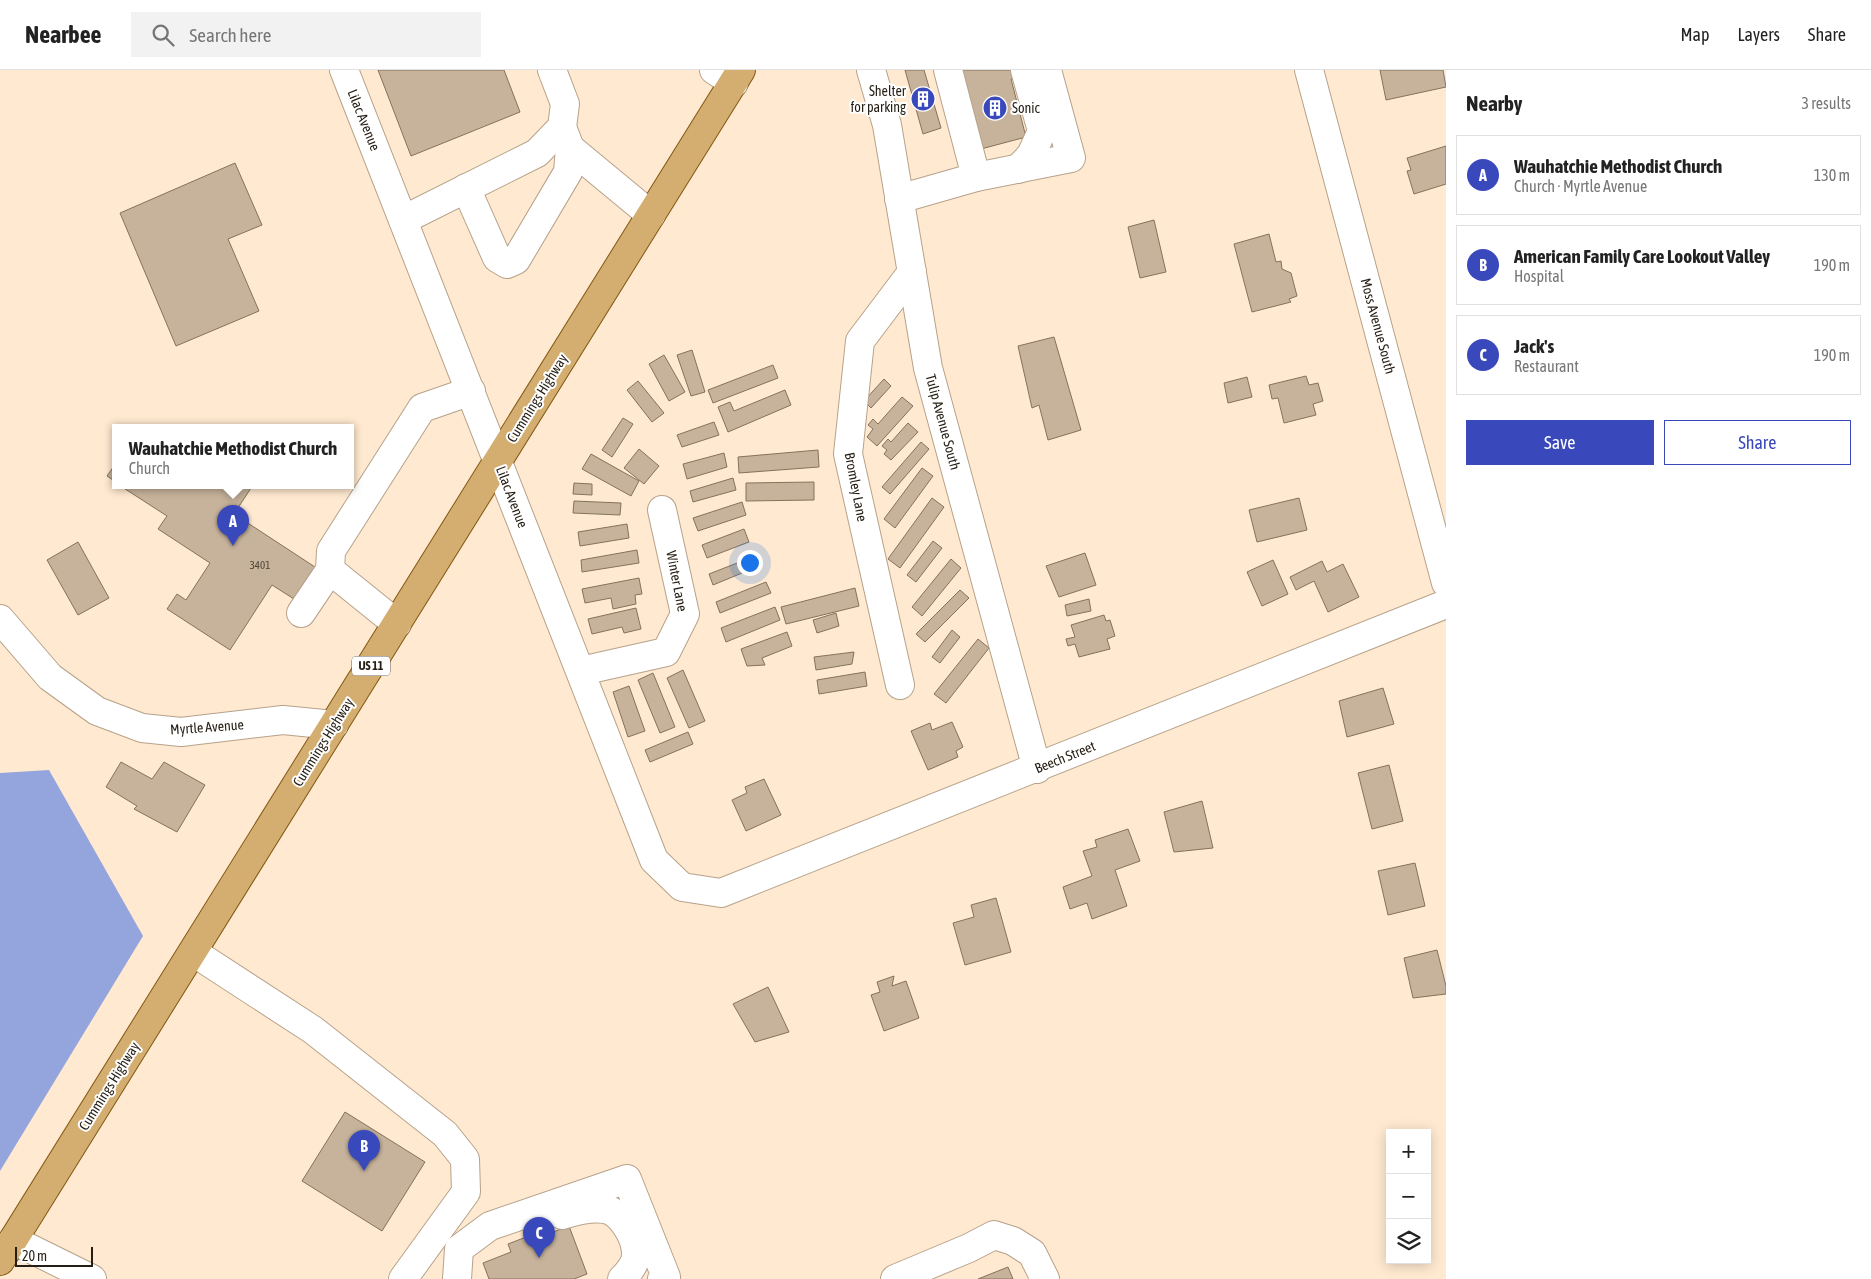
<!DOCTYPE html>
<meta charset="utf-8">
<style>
:root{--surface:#fff;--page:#f2f2f2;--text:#222;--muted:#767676;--line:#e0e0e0;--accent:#3949bc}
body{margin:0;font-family:"Asap Condensed",sans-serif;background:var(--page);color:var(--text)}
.controls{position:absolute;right:15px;bottom:15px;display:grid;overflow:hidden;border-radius:0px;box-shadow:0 2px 12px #0003}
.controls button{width:45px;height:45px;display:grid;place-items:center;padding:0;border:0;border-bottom:1px solid var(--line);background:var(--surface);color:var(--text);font:25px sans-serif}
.scale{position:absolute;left:15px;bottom:12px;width:78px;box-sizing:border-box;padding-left:5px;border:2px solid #251e14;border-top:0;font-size:14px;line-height:18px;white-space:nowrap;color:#251e14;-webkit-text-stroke:4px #fff;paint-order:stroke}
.you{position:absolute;left:749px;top:492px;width:18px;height:18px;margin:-12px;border:4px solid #fff;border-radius:50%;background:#1a73e8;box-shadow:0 0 0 8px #1a73e833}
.badge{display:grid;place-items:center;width:32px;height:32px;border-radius:50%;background:var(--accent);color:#fff;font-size:16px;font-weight:700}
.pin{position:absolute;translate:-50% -41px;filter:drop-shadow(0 1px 2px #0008)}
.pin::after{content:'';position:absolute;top:26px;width:18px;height:15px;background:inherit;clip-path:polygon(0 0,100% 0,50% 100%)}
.popup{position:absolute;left:112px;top:354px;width:242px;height:65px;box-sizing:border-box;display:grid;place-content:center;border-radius:0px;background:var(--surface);filter:drop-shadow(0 1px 4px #0005);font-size:16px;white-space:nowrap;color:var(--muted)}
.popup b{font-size:19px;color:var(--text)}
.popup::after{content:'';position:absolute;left:50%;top:100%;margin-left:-10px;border:10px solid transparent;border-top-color:var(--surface)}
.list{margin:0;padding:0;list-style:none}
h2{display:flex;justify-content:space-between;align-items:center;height:65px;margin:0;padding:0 20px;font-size:21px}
h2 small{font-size:16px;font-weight:400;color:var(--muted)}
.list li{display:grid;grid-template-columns:32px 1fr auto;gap:15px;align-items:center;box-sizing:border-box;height:80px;margin:0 10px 10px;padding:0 10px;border:1px solid var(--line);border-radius:0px}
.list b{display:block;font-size:19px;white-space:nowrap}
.list p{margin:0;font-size:16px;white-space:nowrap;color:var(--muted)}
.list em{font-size:16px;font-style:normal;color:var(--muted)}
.actions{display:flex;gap:10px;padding:15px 20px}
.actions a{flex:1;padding:11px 0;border:1px solid var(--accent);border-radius:0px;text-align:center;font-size:18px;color:var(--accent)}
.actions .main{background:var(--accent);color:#fff}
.icon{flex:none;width:28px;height:28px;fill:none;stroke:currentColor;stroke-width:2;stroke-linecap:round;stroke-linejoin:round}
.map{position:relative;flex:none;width:1446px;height:1209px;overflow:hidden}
header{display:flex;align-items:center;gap:30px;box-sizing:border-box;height:70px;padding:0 25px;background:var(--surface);border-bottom:1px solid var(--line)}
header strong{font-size:24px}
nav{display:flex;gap:28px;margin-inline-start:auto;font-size:18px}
.search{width:350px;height:45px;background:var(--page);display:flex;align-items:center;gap:12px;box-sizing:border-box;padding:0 18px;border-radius:0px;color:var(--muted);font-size:19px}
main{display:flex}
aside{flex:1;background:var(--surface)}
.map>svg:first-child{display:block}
.forest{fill:#94a5dd}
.building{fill:#c7b39b;stroke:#85725b}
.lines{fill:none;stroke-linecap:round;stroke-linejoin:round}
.minor-casing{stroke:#b6a28a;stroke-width:30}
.major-casing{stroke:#835812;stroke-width:30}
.minor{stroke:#fff;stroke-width:28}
.major{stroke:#d3ae70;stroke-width:28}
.labels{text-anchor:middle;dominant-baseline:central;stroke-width:4;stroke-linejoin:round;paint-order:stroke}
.number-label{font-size:11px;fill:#4e4336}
.shield{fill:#fff;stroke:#66625a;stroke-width:1}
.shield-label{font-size:12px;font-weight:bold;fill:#251e14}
.poi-label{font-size:14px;fill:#251e14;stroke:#fff;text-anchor:end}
.street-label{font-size:14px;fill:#251e14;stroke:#fff}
</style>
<header>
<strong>Nearbee</strong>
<div class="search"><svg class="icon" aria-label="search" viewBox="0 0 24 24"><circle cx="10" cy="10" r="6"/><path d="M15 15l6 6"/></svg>Search here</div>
<nav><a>Map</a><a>Layers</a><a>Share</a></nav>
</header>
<main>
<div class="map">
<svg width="1446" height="1209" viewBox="0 0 1446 1209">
<rect width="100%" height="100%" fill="#ffe9d0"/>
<path class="forest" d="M49 700 143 866 0 1101V703Z"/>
<g class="building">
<path d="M378 0H504L520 42 411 86Z"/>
<path d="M905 0H924L941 58 923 64Z"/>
<path d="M961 0H1017L1019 7 1011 9 1026 67 981 79Z"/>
<path d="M1380 0H1443L1446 17 1386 30Z"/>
<path d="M1446 76V114L1414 124 1407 101 1411 100 1407 88Z"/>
<path d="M235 93 262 155 228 169 259 241 176 276 120 143Z"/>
<path d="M1154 150 1166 202 1140 208 1128 157Z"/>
<path d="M1269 164 1276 192 1281 191 1282 199 1291 203 1297 226 1289 229 1291 232 1252 242 1234 174Z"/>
<path d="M1054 267 1081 360 1048 370 1039 335 1032 338 1018 276Z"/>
<path d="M692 280 705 322 691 326 677 285Z"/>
<path d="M664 285 685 322 669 331 649 294Z"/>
<path d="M773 295 778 308 713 333 708 320Z"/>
<path d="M1306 306 1309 315 1318 313 1323 331 1313 334 1316 345 1284 353 1278 328 1272 329 1269 315Z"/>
<path d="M1247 307 1252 327 1228 333 1224 313Z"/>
<path d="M884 309 891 316 871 338 864 331Z"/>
<path d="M638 311 664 343 652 352 627 320Z"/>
<path d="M785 320 791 335 728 362 718 337 730 332 734 341Z"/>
<path d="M902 327 913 336 877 376 867 367 873 359 868 355 873 349 878 354Z"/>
<path d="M623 348 633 354 612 387 602 380Z"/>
<path d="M714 352 719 365 682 377 677 365Z"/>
<path d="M908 353 918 362 891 390 884 384 887 380 882 376 888 369 891 372Z"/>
<path d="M921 372 929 379 890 424 882 417Z"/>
<path d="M639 379 659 396 644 414 624 398Z"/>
<path d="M818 380 819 397 739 403 738 387Z"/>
<path d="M724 383 727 397 687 409 683 394Z"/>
<path d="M591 384 639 411 631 426 582 399Z"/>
<path d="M116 393V412L107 406Z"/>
<path d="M922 398 933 406 895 458 884 449Z"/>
<path d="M733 408 736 420 693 432 690 421Z"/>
<path d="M814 412V430L746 431V413Z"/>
<path d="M574 413 592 414V425L573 424Z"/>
<path d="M119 415H253L234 444 315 497 294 529 272 515 230 580 167 539 177 524 186 530 210 493 158 459 167 446Z"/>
<path d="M932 428 944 437 900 498 888 489Z"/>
<path d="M1299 428 1307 460 1257 472 1249 440Z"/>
<path d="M574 431 621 433 620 445 573 443Z"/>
<path d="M742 432 746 445 698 461 693 448Z"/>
<path d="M627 454 629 468 580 476 578 462Z"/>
<path d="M744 459 749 472 707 488 702 475Z"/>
<path d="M933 471 942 478 916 512 907 505Z"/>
<path d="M78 472 109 528 78 545 47 490Z"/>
<path d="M637 480 639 493 582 502 581 490Z"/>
<path d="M1085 483 1096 515 1059 527 1046 496Z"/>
<path d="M755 486 759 496 713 515 709 504Z"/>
<path d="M951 489 961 498 922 546 912 537Z"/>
<path d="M1273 490 1288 524 1262 536 1247 502Z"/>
<path d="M1322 491 1327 502 1343 494 1359 527 1328 542 1314 511 1296 520 1290 507Z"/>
<path d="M639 508 642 524 635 525 636 534 613 539 611 528 585 533 582 519Z"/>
<path d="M766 512 771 523 720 543 716 532Z"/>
<path d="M855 518 859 536 786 554 781 537Z"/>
<path d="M960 520 969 528 925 572 916 564Z"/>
<path d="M1089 529 1091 541 1067 546 1065 535Z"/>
<path d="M775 537 780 550 726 572 721 558Z"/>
<path d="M636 538 641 559 624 563 622 557 592 564 588 549Z"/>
<path d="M836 543 839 556 817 563 813 550Z"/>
<path d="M1104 545 1106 551 1110 550 1115 566 1107 569 1110 579 1079 587 1075 574 1068 576 1066 569 1075 567 1071 555Z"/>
<path d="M952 560 960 567 940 593 932 587Z"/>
<path d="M787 562 792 576 762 588 765 595 747 596 741 579Z"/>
<path d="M978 569 989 578 946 633 934 624Z"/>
<path d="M854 582 852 594 816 600 814 587Z"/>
<path d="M683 600 705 651 689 658 667 608Z"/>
<path d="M865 602 867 616 819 624 817 610Z"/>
<path d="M653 603 675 657 660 663 638 610Z"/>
<path d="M629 616 645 661 628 667 613 622Z"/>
<path d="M1383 618 1394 654 1347 667 1339 631Z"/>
<path d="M952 652 963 677 956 681 958 687 928 700 911 661 930 653 932 660Z"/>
<path d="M688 662 693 674 650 692 645 680Z"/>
<path d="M121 692 152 709 164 692 205 715 177 762 134 739 137 736 106 717Z"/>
<path d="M1389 695 1403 751 1372 759 1358 703Z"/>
<path d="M764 709 781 745 746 761 732 730 747 723 745 717Z"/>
<path d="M1202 731 1213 778 1174 782 1164 742Z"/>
<path d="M1128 759 1140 791 1115 800 1127 836 1092 849 1087 833 1070 839 1063 817 1092 806 1083 781 1097 777 1095 770Z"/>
<path d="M1415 793 1425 836 1388 845 1378 801Z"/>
<path d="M996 828 1011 882 965 895 953 853 974 847 971 835Z"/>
<path d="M1437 880 1446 916V924L1413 928 1404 888Z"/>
<path d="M894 906 892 916 906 911 919 948 884 961 871 925 880 922 877 912Z"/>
<path d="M768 917 789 962 755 972 733 934Z"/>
<path d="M345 1042 425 1092 382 1161 302 1111Z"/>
<path d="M569 1156 587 1204 574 1209H489L483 1193 511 1182 508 1174 534 1164 535 1169Z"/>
<path d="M1008 1197 1013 1209H978Z"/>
</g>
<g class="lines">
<defs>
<g id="minor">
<path d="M344 0 654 790 682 817 721 823 1446 534"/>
<path d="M714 0 734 13"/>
<path d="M871 0 887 55 928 298 1037 699"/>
<path d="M948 0 976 107"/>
<path d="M1309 0 1446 513"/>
<path d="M570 78 651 145"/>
<path d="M1018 99 1031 85 1042 61 1025 0"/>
<path d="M466 118 497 188 507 194 516 190 568 102 570 78 562 57"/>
<path d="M899 129 976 107 1071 88 1047 0"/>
<path d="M403 150 537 83 562 57 565 34 552 0"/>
<path d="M330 500 397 554"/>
<path d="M301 543 330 500 331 481 422 338 471 321"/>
<path d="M0 549 50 607 97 641 142 658 181 662 283 650 334 655"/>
<path d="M581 601 666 582 685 544 662 440"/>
<path d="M900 615 848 384 860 271 912 202"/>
<path d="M193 882 313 960 445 1064 465 1089 466 1122 403 1209"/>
<path d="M562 1145C576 1141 590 1137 605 1139 621 1142 635 1166 636 1182 637 1192 629 1202 622 1209"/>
<path d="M13 1170 92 1209"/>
<path d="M457 1209 459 1179 490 1156 627 1109 666 1207 662 1209"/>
<path d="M895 1209 969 1178 994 1165 1013 1171 1032 1183 1045 1209"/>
</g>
<path id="major" d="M0 1191 741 0"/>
</defs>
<use href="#minor" class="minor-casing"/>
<use href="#major" class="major-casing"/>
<use href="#minor" class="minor"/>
<use href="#major" class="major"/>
</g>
<defs>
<symbol id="building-disc" viewBox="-11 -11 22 22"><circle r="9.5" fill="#3949bc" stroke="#fff"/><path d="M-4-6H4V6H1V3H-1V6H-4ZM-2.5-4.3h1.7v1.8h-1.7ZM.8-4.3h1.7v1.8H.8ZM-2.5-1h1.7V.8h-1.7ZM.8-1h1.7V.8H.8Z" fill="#fff"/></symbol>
</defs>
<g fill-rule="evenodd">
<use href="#building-disc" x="909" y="15" width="28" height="28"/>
<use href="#building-disc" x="981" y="24" width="28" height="28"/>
</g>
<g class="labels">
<g class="number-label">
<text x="260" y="495">3401</text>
</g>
<rect class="shield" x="352" y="586.5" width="38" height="19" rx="4"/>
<g class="shield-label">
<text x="371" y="596">US 11</text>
</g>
<g class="poi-label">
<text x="906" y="21">Shelter<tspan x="906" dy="16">for parking</tspan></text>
<text x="1012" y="38" text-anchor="start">Sonic</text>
</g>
<g class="street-label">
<text transform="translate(364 50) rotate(68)">Lilac Avenue</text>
<text transform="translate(1378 256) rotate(75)">Moss Avenue South</text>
<text transform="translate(537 328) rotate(-58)">Cummings Highway</text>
<text transform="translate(943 352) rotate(75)">Tulip Avenue South</text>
<text transform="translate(856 417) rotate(79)">Bromley Lane</text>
<text transform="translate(512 427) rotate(69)">Lilac Avenue</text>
<text transform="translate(677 511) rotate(79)">Winter Lane</text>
<text transform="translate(207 657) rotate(-4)">Myrtle Avenue</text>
<text transform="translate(323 672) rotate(-58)">Cummings Highway</text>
<text transform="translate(1065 687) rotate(-22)">Beech Street</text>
<text transform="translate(109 1016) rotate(-58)">Cummings Highway</text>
</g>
</g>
</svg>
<div class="controls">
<button>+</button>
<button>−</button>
<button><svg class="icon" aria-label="layers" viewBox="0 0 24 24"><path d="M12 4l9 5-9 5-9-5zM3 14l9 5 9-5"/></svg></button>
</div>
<div class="scale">20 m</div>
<div class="you"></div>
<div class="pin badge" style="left:233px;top:476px">A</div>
<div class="popup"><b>Wauhatchie Methodist Church</b>Church</div>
<div class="pin badge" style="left:364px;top:1101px">B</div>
<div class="pin badge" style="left:539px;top:1188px">C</div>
</div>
<aside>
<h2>Nearby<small>3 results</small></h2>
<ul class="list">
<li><span class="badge">A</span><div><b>Wauhatchie Methodist Church</b><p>Church · Myrtle Avenue</p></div><em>130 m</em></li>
<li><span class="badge">B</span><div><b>American Family Care Lookout Valley</b><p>Hospital</p></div><em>190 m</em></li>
<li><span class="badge">C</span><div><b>Jack's</b><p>Restaurant</p></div><em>190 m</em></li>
</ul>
<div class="actions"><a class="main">Save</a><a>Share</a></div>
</aside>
</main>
